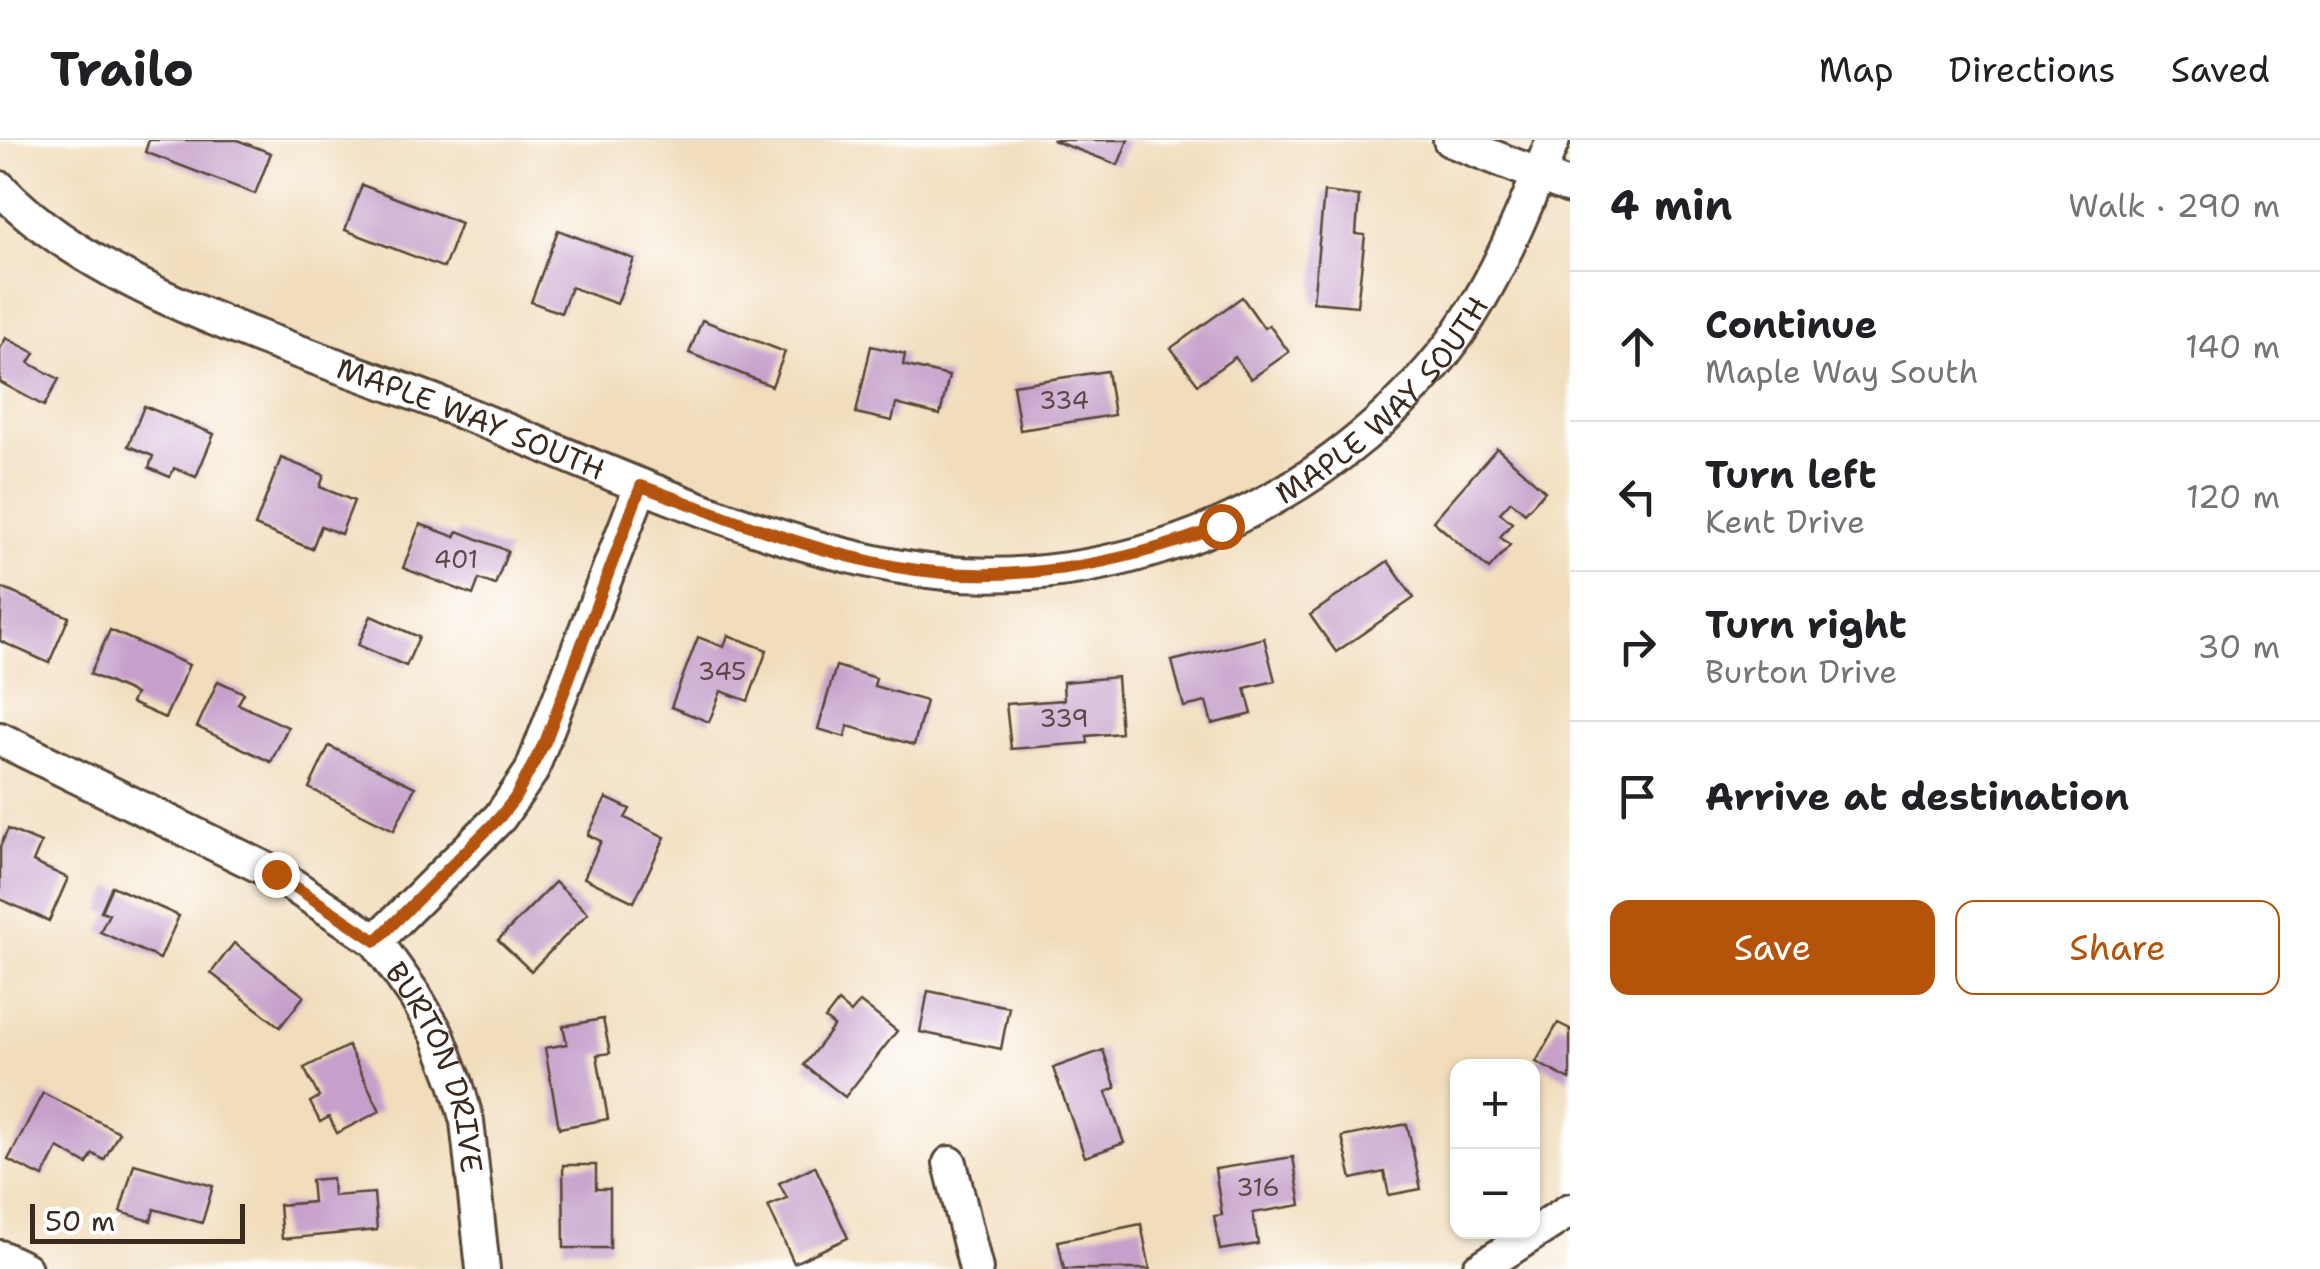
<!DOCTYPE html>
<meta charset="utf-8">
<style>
:root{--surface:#fff;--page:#f6f6f6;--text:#202124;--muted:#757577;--line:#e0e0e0;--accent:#b45309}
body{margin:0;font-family:"Shantell Sans",sans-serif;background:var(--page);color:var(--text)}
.controls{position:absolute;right:30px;bottom:30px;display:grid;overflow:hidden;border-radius:20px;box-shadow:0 2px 8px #0004}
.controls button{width:90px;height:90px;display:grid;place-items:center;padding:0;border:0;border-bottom:2px solid var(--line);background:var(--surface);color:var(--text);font:50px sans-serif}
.scale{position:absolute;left:30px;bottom:25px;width:215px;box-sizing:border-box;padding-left:10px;border:5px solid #3b2a1e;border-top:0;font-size:28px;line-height:35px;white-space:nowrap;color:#3b2a1e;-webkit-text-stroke:8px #fff;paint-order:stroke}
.stop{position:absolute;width:30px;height:30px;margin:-22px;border:8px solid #b45309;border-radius:50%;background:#fff}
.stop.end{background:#b45309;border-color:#fff;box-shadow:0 2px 10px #0008}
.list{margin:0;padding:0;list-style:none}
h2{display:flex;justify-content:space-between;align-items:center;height:130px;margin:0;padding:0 40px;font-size:42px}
h2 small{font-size:32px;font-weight:400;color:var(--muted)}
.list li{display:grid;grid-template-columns:65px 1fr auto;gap:30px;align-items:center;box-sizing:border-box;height:150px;padding:0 40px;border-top:2px solid var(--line)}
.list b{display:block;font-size:38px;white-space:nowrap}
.list p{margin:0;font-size:32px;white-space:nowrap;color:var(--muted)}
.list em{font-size:32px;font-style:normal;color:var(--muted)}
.actions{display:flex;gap:20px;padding:30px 40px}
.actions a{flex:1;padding:22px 0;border:2px solid var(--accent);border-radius:20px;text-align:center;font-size:35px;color:var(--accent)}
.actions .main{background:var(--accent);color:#fff}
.icon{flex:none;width:55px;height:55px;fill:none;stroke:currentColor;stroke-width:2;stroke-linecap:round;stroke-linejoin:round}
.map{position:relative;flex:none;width:1570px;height:1129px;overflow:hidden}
header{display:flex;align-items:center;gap:60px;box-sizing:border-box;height:140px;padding:0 50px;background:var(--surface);border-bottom:2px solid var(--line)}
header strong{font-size:48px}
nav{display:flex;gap:55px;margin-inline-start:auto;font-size:35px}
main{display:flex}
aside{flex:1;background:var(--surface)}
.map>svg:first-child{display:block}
.building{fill:#c6a0ca}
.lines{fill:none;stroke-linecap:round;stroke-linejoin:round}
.minor-casing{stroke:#564536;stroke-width:38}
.minor{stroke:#fff;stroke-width:32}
.route{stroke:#b45309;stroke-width:12}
.labels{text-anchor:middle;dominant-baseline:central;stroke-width:8;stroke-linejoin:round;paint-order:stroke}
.number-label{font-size:25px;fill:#5e4849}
.street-label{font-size:30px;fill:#3b2a1e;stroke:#fff}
</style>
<header>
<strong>Trailo</strong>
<nav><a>Map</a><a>Directions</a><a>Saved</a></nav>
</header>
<main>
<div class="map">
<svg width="1570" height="1129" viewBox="0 0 1570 1129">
<rect width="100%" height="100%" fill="#fff"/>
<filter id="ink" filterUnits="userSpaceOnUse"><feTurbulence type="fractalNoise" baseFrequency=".01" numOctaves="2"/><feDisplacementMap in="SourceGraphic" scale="20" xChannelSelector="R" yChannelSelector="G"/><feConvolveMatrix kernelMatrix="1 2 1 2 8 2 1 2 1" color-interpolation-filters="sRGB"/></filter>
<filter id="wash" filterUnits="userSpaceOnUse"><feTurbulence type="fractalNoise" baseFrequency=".0048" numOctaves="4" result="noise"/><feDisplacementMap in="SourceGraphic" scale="40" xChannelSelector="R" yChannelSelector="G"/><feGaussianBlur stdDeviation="2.25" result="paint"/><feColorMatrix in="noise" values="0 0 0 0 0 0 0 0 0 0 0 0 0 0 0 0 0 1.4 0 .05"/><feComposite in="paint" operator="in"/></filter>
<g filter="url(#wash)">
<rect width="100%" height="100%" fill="#f1ddbc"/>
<g id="blocks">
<g class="building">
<path d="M149 0H237L271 13 255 54 145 12Z"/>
<path d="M1052 0H1128L1118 25Z"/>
<path d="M362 45 461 83 444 128 345 90Z"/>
<path d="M1324 52 1359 56 1356 94 1365 95 1357 166 1313 162Z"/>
<path d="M558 90 634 119 617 164 571 147 561 173 531 162Z"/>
<path d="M1242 157 1264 188 1269 185 1289 212 1251 239 1235 217 1198 244 1171 208Z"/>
<path d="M702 180 785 212 772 246 689 213Z"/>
<path d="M6 198 35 213 29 223 59 239 44 266 0 242V209Z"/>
<path d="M871 206 905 214 903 225 949 236 940 275 896 264 892 281 856 273Z"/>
<path d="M1107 231 1114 275 1020 290 1013 245Z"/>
<path d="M144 266 214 294 196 337 174 328 170 337 149 328 153 316 128 306Z"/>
<path d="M1497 308 1545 351 1525 373 1511 361 1500 373 1512 383 1500 397 1510 405 1489 429 1433 381Z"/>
<path d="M281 318 324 335 320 347 354 361 341 394 321 386 312 409 255 386Z"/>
<path d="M420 384 455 397 458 391 508 411 495 445 479 439 473 455 403 428Z"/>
<path d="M1388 421 1414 458 1336 512 1310 475Z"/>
<path d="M2 448 69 477 49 523 0 501Z"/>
<path d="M371 476 419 497 406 526 358 505Z"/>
<path d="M110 490 189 525 165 578 131 563 135 554 90 534Z"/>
<path d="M728 495 767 510 748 561 721 551 709 582 671 567 698 497 724 507Z"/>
<path d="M1264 498 1275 541 1245 548 1252 574 1212 584 1206 562 1184 567 1172 521Z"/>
<path d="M836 526 876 538 874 546 926 561 914 605 848 586 845 597 818 589Z"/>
<path d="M1117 537 1121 593 1087 596 1088 603 1011 609 1006 564 1064 560 1063 542Z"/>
<path d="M218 541 244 553 238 564 288 587 271 622 197 587Z"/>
<path d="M329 606 415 647 394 690 309 648Z"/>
<path d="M606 658 630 669 625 678 665 697 634 762 584 738 601 701 588 695Z"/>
<path d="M8 689 41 703 33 722 68 738 49 781 0 759V707Z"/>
<path d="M555 742 588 773 531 831 498 800Z"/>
<path d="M112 746 179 776 160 819 100 792 109 774 101 771Z"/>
<path d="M234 803 304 856 280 887 211 833Z"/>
<path d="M928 851 1009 867 1001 909 920 892Z"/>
<path d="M838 862 851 873 860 862 897 891 845 957 804 925 834 886 825 879Z"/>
<path d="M603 879 610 913 597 915 608 979 559 988 545 908 567 904 563 886Z"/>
<path d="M1558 883 1570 889V940L1536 922Z"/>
<path d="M348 906 380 971 337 993 329 977 320 982 310 962 319 957 304 928Z"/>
<path d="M1103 910 1116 948 1106 952 1124 1003 1085 1017 1053 928Z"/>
<path d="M43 953 119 992 104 1020 93 1014 87 1024 58 1008 43 1037 8 1020Z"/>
<path d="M1407 984 1421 1049 1389 1055 1384 1032 1352 1039 1342 997Z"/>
<path d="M1293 1017 1301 1065 1253 1073 1258 1104 1220 1110 1214 1076 1222 1075 1215 1029Z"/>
<path d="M134 1024 213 1046 202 1083 154 1069 151 1081 120 1072Z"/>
<path d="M563 1025H596V1049H610V1108H564Z"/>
<path d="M815 1026 848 1098 794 1123 768 1066 787 1058 779 1043Z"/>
<path d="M332 1038 333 1056 374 1053 377 1090 282 1099 279 1065 313 1062 311 1040Z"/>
<path d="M1141 1084 1150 1129H1064L1058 1101Z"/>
</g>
</g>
</g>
<g filter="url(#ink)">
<use href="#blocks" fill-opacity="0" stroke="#564536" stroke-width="2.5"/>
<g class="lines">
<defs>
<g id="minor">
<path d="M1450 0 1570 47"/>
<path id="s1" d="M0 48C103 156 306 211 444 265 588 321 743 398 895 426 1098 464 1317 374 1444 213 1493 150 1523 73 1553 0"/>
<path id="s2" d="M0 599 276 734 376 801 415 856 437 894 456 943 467 981 483 1129"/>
<path d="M376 801 500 677 531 632 641 346"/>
<path d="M950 1023 976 1129"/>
<path d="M0 1117 25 1129"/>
<path d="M1479 1129 1570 1070"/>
</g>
</defs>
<use href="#minor" class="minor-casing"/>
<use href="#minor" class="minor"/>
</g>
</g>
<g class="lines" filter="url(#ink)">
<path class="route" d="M276 734 376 801 500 677 515 658 546 600 641 346C725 376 809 411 897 427 1006 446 1119 426 1221 386"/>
</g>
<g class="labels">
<g class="number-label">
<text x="1064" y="260">334</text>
<text x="456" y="419">401</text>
<text x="722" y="531">345</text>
<text x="1064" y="578">339</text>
<text x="1258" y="1047">316</text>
</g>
<g class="street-label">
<text stroke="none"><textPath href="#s1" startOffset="1518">MAPLE WAY SOUTH</textPath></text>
<text stroke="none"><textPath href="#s1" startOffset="528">MAPLE WAY SOUTH</textPath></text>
<text stroke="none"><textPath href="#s2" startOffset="570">BURTON DRIVE</textPath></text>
</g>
</g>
</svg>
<div class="controls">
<button>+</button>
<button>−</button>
</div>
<div class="scale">50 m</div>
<div class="stop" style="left:1221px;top:386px"></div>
<div class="stop end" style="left:276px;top:734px"></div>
</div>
<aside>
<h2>4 min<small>Walk · 290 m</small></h2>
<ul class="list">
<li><svg class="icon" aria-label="ahead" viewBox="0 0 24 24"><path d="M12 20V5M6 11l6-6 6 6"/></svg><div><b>Continue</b><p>Maple Way South</p></div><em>140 m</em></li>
<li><svg class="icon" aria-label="left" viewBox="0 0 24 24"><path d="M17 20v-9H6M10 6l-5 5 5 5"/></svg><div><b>Turn left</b><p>Kent Drive</p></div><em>120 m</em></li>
<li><svg class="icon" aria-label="right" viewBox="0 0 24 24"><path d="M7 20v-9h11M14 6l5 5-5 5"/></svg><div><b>Turn right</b><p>Burton Drive</p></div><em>30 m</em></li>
<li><svg class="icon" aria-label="arrive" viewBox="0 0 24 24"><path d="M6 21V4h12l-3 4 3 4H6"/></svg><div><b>Arrive at destination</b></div></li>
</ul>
<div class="actions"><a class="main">Save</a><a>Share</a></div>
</aside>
</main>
